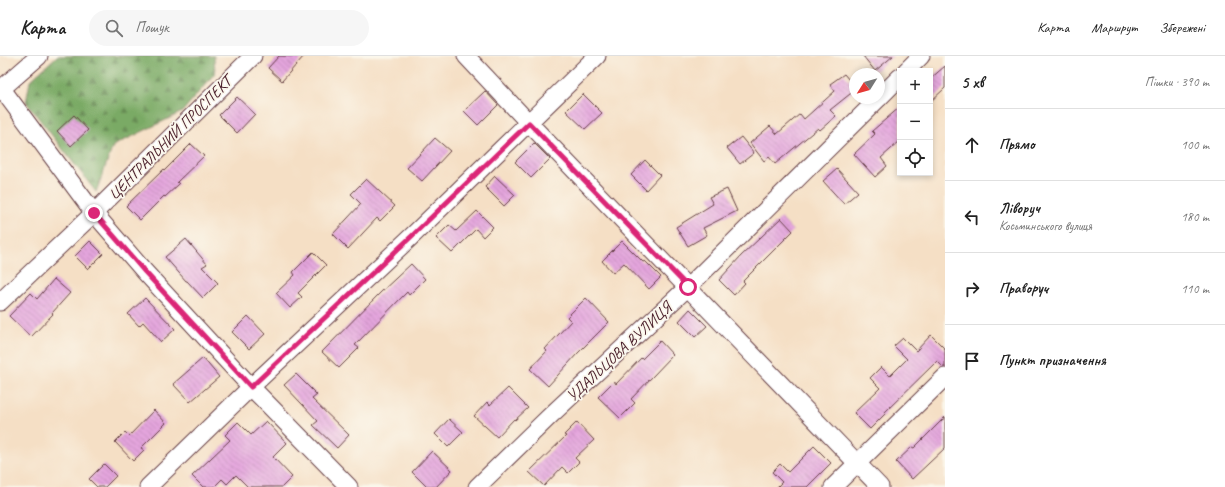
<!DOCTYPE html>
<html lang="uk">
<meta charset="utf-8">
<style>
:root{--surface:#fff;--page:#f6f6f6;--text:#222;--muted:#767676;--line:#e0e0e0}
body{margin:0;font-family:Caveat,sans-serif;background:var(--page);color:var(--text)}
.controls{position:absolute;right:12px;top:12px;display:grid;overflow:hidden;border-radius:0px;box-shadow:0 2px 6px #0003}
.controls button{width:36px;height:36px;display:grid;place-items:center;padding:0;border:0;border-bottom:1px solid var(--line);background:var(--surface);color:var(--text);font:20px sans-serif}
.compass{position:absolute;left:849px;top:12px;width:36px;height:36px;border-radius:50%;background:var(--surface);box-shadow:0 2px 6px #0003;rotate:233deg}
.stop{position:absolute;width:12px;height:12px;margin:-9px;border:3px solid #db2777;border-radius:50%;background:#fff}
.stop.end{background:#db2777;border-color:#fff;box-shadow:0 1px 4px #0008}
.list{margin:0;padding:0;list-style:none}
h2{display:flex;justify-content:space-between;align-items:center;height:52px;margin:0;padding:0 16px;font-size:17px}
h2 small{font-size:13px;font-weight:400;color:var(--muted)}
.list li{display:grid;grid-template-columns:26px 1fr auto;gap:12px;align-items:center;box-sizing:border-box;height:72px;padding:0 16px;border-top:1px solid var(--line)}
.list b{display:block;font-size:15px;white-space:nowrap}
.list p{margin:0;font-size:13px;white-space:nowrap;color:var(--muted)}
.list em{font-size:13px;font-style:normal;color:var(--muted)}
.icon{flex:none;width:22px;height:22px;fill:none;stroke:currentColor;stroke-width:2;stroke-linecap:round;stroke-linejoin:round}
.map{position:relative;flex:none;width:945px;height:431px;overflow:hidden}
header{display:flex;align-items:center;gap:24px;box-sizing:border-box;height:56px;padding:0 20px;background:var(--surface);border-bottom:1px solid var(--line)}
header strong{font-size:19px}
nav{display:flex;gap:22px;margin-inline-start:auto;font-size:14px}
.search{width:280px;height:36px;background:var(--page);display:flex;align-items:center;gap:10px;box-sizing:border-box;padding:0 14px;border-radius:22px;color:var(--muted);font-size:15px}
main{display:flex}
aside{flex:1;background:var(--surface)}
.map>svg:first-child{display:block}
.forest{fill:url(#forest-firs);stroke:#626448}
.building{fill:url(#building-back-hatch)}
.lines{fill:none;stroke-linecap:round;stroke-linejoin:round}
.street-casing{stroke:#643c42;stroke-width:19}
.street{stroke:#fff;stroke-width:17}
.route{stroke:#db2777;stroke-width:5}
.labels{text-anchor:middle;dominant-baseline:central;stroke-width:3.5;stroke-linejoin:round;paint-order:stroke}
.street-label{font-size:16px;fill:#4a1f2b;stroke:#fbf7ec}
</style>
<header>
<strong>Карта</strong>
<div class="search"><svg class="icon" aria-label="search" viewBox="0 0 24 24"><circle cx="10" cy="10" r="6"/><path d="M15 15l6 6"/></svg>Пошук</div>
<nav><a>Карта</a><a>Маршрут</a><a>Збережені</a></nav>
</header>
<main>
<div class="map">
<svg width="945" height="431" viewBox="0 0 945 431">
<defs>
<pattern id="forest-firs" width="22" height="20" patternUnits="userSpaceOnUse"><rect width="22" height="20" fill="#7aaa65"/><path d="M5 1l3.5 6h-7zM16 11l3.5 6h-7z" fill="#668a53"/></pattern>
<pattern id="building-back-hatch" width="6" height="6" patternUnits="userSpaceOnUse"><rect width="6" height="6" fill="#e4a5dd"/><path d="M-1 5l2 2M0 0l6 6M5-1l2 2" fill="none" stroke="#bb86b3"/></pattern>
</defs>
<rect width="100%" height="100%" fill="#fbf7ec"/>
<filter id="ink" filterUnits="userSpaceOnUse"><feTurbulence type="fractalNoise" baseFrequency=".025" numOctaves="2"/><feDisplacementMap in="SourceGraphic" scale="8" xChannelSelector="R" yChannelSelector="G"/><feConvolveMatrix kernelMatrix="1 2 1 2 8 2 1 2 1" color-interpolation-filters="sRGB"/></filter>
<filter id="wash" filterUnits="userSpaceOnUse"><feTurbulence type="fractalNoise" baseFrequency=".012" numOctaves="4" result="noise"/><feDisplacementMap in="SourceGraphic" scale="16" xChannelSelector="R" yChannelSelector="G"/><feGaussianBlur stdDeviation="0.9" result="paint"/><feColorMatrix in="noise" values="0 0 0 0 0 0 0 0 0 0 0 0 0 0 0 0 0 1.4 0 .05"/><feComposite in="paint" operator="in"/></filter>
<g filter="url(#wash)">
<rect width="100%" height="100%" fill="#f5dfc5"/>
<path class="forest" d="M57 0H214L215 17 182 56 113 90 96 136 26 46 30 25Z"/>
<g id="blocks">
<g class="building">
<path d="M279 0H304L282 25 268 12Z"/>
<path d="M863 0H893L875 15Z"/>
<path d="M945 10V32L930 46V23Z"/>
<path d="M844 18 855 31V34L830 54 836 60 820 74 818 72 775 108 769 101 764 105 750 87 770 70 777 78 800 58 804 63 835 35 830 28Z"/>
<path d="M485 35 498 49 478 69 464 55Z"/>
<path d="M583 38 602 57 585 73 566 55Z"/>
<path d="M237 41 255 58 237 77 219 59Z"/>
<path d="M900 51V85L881 102 887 110 875 121 854 98 875 78 872 75Z"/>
<path d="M74 59 88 74 71 90 57 75Z"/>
<path d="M741 81 754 97 740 108 727 92Z"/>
<path d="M435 82 450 95 422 125 407 112Z"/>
<path d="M534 87 550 103 531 122 515 106Z"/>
<path d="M191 88 204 100 177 126 179 128 165 141 164 140 140 164 126 150 164 113 165 114Z"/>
<path d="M645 104 660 119 646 134 631 119Z"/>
<path d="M837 113 858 136 844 148 823 125Z"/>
<path d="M495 120 515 139 504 150 485 131Z"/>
<path d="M366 123 395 150 380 165 377 162 348 193 333 178 361 148 351 138Z"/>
<path d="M727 133 737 155 703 172 707 179 688 190 676 171 713 148 709 141Z"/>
<path d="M477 155 493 171 483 181 476 173 452 197 436 182 449 169 456 175Z"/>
<path d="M781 162 793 175 743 225 745 227 734 239 719 224 741 200Z"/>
<path d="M186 183 207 208 202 211 218 227 203 242 187 225H186L165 201Z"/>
<path d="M90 185 103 198 88 213 75 200Z"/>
<path d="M622 185 643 206 645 205 661 221 649 233 624 207 613 217 602 205Z"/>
<path d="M313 196 326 209 298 237 302 241 290 252 276 237 295 219 293 216Z"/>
<path d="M411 208 425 223 409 239 407 236 355 289 359 292 339 312 322 296 381 236Z"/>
<path d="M54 223 70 237 52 257 53 258 31 281 9 260 31 237 37 243Z"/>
<path d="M145 242 175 273 161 286 143 266 139 270 128 258Z"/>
<path d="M586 242 609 266 577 298 548 330 530 313 547 295 545 293 571 265 567 261Z"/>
<path d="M690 253 707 270 695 281 679 265Z"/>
<path d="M248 260 265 278 249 293 232 276Z"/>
<path d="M931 279 945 293V311H943L937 305 884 357 885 358 870 373 854 357 880 332 870 322 881 311 890 320 907 303 894 290 903 282 916 295Z"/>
<path d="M660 285 673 299 631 343 635 347 620 362 598 341 614 325 616 328 641 302 642 303Z"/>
<path d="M203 302 219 321 190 346 173 328Z"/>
<path d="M296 318 317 339 312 343 349 379 337 392 313 369 318 365 284 329Z"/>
<path d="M508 332 528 352 515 364 514 363 497 381 474 360 487 346 490 349Z"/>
<path d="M154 354 166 367 141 392 144 394 133 405 115 386 125 376 129 380Z"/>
<path d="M945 361V392L912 423 896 406 912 391 914 392Z"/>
<path d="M449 363 463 376 448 391 435 378Z"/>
<path d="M266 365 287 387 273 401 292 421 282 431H248L236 419 227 428 222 423 214 431H203L192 420 230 384 225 379 238 366 251 379Z"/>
<path d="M577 366 594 384 575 402 579 406 568 417 562 411 544 430 529 416 566 380 564 379Z"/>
<path d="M814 390 831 407 807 431H777L782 426 772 416 780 408 788 416Z"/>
<path d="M432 395 452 414 436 431H427L412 416Z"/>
<path d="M104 408 116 420 105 431H97L89 423Z"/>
</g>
</g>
</g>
<g filter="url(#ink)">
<use href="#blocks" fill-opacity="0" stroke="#643c42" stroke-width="1"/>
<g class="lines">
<defs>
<g id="street">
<path d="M466 0 529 67 880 431"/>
<path d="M906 15 921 0"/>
<path d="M2 33 94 157 145 216 251 331 349 431"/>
<path d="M0 34 39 0"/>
<path d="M879 42 900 21"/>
<path d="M0 246 94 157 253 0"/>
<path d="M148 431 251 331 414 178 597 0"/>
<path d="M477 431 551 359 688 231 879 42"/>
<path d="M833 431 945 321"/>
</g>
</defs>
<use href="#street" class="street-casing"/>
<use href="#street" class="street"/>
</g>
</g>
<g class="lines" filter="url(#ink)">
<path class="route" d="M94 157 145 216 251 331 414 178 529 67 688 231"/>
</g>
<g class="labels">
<g class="street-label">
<text transform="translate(170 82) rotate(-45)">ЦЕНТРАЛЬНИЙ ПРОСПЕКТ</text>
<text transform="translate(619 296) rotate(-43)">УДАЛЬЦОВА ВУЛИЦЯ</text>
</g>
</g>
</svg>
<div class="controls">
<button>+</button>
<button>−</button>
<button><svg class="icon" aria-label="locate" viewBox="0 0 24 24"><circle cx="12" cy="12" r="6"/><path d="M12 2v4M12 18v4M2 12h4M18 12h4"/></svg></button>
</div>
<svg class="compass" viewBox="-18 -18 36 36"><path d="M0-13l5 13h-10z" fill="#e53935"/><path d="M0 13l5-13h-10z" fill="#767676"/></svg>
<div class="stop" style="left:688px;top:231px"></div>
<div class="stop end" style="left:94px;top:157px"></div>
</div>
<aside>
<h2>5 хв<small>Пішки · 390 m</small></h2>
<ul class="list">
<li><svg class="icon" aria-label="ahead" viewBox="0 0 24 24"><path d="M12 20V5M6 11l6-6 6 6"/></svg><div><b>Прямо</b></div><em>100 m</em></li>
<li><svg class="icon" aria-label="left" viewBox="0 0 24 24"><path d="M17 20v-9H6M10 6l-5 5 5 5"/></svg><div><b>Ліворуч</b><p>Косьминського вулиця</p></div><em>180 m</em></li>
<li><svg class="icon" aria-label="right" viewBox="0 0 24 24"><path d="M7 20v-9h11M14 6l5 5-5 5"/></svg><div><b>Праворуч</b></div><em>110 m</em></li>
<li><svg class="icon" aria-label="arrive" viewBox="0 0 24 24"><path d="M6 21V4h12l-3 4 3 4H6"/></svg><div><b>Пункт призначення</b></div></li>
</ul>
</aside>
</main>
